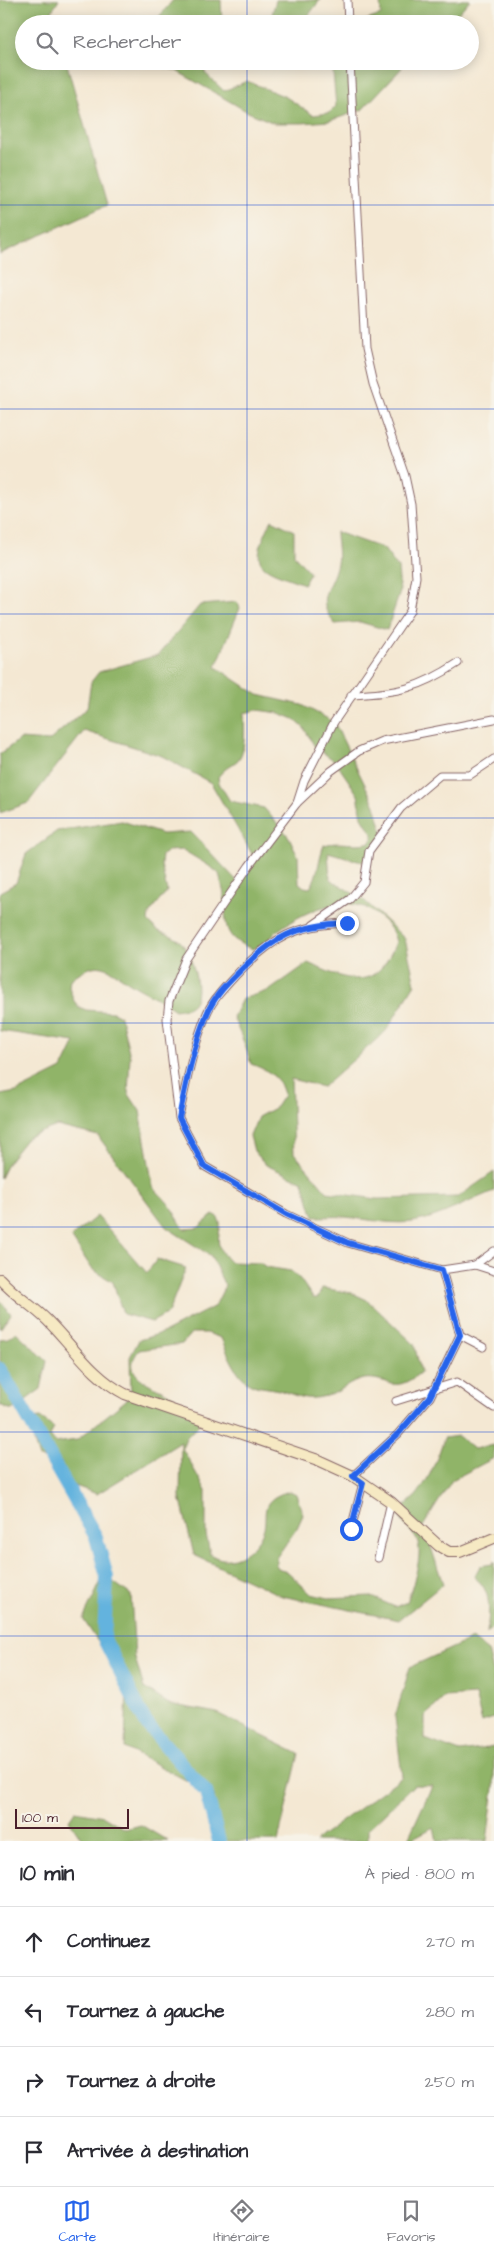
<!DOCTYPE html>
<html lang="fr">
<meta charset="utf-8">
<style>
:root{--surface:#fff;--page:#f7f7f7;--text:#2b2b33;--muted:#7c7c81;--line:#e1e1e2;--accent:#2563eb}
body{margin:0;font-family:"Architects Daughter",sans-serif;background:var(--page);color:var(--text)}
.scale{position:absolute;left:15px;bottom:12px;width:114px;box-sizing:border-box;padding-left:5px;border:2px solid #4a1f2b;border-top:0;font-size:14px;line-height:18px;white-space:nowrap;color:#4a1f2b;-webkit-text-stroke:4px #f7f3e8;paint-order:stroke}
.stop{position:absolute;width:15px;height:15px;margin:-11px;border:4px solid #2563eb;border-radius:50%;background:#fff}
.stop.end{background:#2563eb;border-color:#fff;box-shadow:0 1px 5px #0008}
.list{margin:0;padding:0;list-style:none}
h2{display:flex;justify-content:space-between;align-items:center;height:65px;margin:0;padding:0 20px;font-size:21px}
h2 small{font-size:16px;font-weight:400;color:var(--muted)}
.list li{display:grid;grid-template-columns:32px 1fr auto;gap:15px;align-items:center;box-sizing:border-box;height:70px;padding:0 20px;border-top:1px solid var(--line)}
.list b{display:block;font-size:19px;white-space:nowrap}
.list em{font-size:16px;font-style:normal;color:var(--muted)}
.icon{flex:none;width:28px;height:28px;fill:none;stroke:currentColor;stroke-width:2;stroke-linecap:round;stroke-linejoin:round}
.map{position:relative;flex:none;width:494px;height:1841px;overflow:hidden}
.search{position:absolute;background:var(--surface);box-shadow:0 2px 12px #0003;left:15px;right:15px;top:15px;height:55px;display:flex;align-items:center;gap:12px;box-sizing:border-box;padding:0 18px;border-radius:28px;color:var(--muted);font-size:19px}
.sheet{height:345px;background:var(--surface)}
nav{display:flex;justify-content:space-around;align-items:center;box-sizing:border-box;height:70px;border-top:1px solid var(--line);background:var(--surface);font-size:14px;color:var(--muted)}
nav a{display:grid;justify-items:center;gap:2px}
nav .on{color:var(--accent)}
.map>svg:first-child{display:block}
.forest{fill:#90b468;stroke:#6d6a4a;fill-rule:evenodd}
.lines{fill:none;stroke-linecap:round;stroke-linejoin:round}
.river{stroke:#64b3de;stroke-width:14}
.street-casing{stroke:#866566;stroke-width:9}
.secondary-casing{stroke:#866566;stroke-width:12}
.street{stroke:#fff;stroke-width:7}
.secondary{stroke:#f6e9c3;stroke-width:10}
.route{stroke:#2563eb;stroke-width:6}
.grid{fill:none;stroke:#1d4ed8;stroke-width:1;stroke-opacity:0.55}
</style>
<div class="map">
<svg width="494" height="1841" viewBox="0 0 494 1841">
<rect width="100%" height="100%" fill="#f7f3e8"/>
<filter id="ink" filterUnits="userSpaceOnUse"><feTurbulence type="fractalNoise" baseFrequency=".02" numOctaves="2"/><feDisplacementMap in="SourceGraphic" scale="10" xChannelSelector="R" yChannelSelector="G"/><feConvolveMatrix kernelMatrix="1 2 1 2 8 2 1 2 1" color-interpolation-filters="sRGB"/></filter>
<filter id="wash" filterUnits="userSpaceOnUse"><feTurbulence type="fractalNoise" baseFrequency=".0096" numOctaves="4" result="noise"/><feDisplacementMap in="SourceGraphic" scale="20" xChannelSelector="R" yChannelSelector="G"/><feGaussianBlur stdDeviation="1.12" result="paint"/><feColorMatrix in="noise" values="0 0 0 0 0 0 0 0 0 0 0 0 0 0 0 0 0 1.4 0 .05"/><feComposite in="paint" operator="in"/></filter>
<g filter="url(#wash)">
<rect width="100%" height="100%" fill="#f4e8d3"/>
<g class="forest">
<path d="M0 0H59L52 11 56 24H24V61H66L107 205 0 254Z"/>
<path d="M173 0H221L222 24H153Z"/>
<path d="M276 0H320L302 24H267L271 18Z"/>
<path d="M380 0H470L452 20 421 16 418 24H355L381 15Z"/>
<path d="M148 61H204L205 73 224 91 247 81 286 97 313 115 329 113 336 106 332 61H404L401 69 362 110 329 121 302 123H274L248 112 175 70 149 64Z"/>
<path d="M272 520 294 531V555L310 573 304 584C259 567 247 569 272 520Z"/>
<path d="M336 532 384 549 398 568 400 592 387 630 360 622 335 624C313 597 331 591 337 563 339 554 336 542 336 532Z"/>
<path d="M237 602 240 608 216 667 258 695 302 705 334 722 375 805 384 837 366 863 328 852 330 879 365 901 405 939 415 984 386 1031 323 1087 291 1079 294 1153 327 1192 377 1199 458 1197 494 1172V1191C470 1200 443 1216 418 1221 394 1226 369 1219 345 1217 335 1216 324 1217 314 1217L303 1182 266 1165 254 1151 250 1136 258 1117 276 1107 284 1095C280 1076 267 1070 251 1064L245 1045 233 1017 242 999 270 990 308 963C350 982 376 993 396 942 393 928 384 920 373 912 344 892 303 912 277 931 273 934 271 939 267 943 263 945 257 947 253 949 214 936 231 915 222 886 221 883 220 877 219 874 213 867 192 856 183 850L168 851 162 855 161 865 167 891 149 914 148 921C162 937 163 930 177 939 191 947 206 997 190 1006 187 1009 179 1009 175 1010 163 1001 151 995 138 988 110 972 102 953 70 980L69 987 74 1001 79 1007 86 1010 113 1012 119 1015 122 1022 130 1056 128 1093 140 1111 153 1187 169 1204 184 1229 198 1228 214 1214C231 1228 205 1238 230 1262L260 1263 266 1267 291 1271 300 1279 313 1298H318L322 1288 352 1293 367 1300 414 1344 421 1372C391 1397 390 1376 364 1379 350 1381 340 1393 326 1396 305 1401 301 1397 282 1391 274 1388 264 1388 256 1386 237 1381 228 1353 221 1338L207 1333H191L182 1344 139 1350C117 1378 157 1385 176 1398 184 1404 191 1413 199 1419L200 1423 186 1438 182 1448 206 1491V1534L210 1554C231 1569 258 1549 264 1528 266 1521 264 1511 267 1505 271 1497 282 1493 290 1491L296 1494 303 1515 297 1528 276 1558V1565L280 1570 288 1572 311 1594 328 1598 370 1596 395 1607 407 1602C412 1588 424 1554 417 1540 412 1531 403 1525 399 1515 403 1504 413 1501 419 1492 431 1475 438 1457 444 1438L458 1436 474 1449 494 1445V1458L452 1480 422 1528 430 1544 443 1584 399 1620 282 1596 194 1555 180 1497 181 1442 97 1494 70 1484 61 1462 39 1458 27 1420 40 1418 54 1428 50 1436 55 1443 77 1440 131 1396 130 1357 139 1340 165 1332 215 1306 225 1286 211 1256 166 1227 98 1136 57 1126 28 1137 8 1162 0 1178V1095L16 1092 62 1069 75 1042 0 1031V892L16 883 26 854 57 831 122 821 162 834 191 832 238 882 255 859 211 783 162 756 84 731 28 803 0 813V754L20 739 49 741 87 708 91 682 99 672 158 655 200 605ZM257 710 279 713 294 719 304 728 315 747 335 761 358 795 362 817 373 835 371 842C354 847 340 840 324 845 318 860 319 874 310 888L304 887 299 883 298 856 289 837 264 808 230 801 219 783 218 777C224 769 230 766 237 761 247 752 244 725 244 713Z"/>
<path d="M97 1216 147 1273 157 1259 186 1268 168 1313 152 1322 123 1314 113 1282 92 1269 71 1237Z"/>
<path d="M0 1300 11 1314 0 1329Z"/>
<path d="M16 1332 47 1361 41 1389 12 1410 0 1405V1339L8 1338Z"/>
<path d="M494 1561V1626L487 1633C489 1612 493 1591 474 1577L480 1566 492 1564Z"/>
<path d="M104 1575 131 1595 135 1658 144 1688 169 1704 217 1713 299 1754 278 1841H213L214 1795 125 1748 127 1686 83 1619Z"/>
<path d="M472 1639 488 1651 494 1675V1718L482 1722 475 1695 445 1697 425 1716V1739L460 1752 494 1747V1787L487 1841H437L434 1827 407 1841 432 1786 414 1785 368 1829V1841H315L402 1777 395 1717 410 1667Z"/>
<path d="M75 1811 104 1816 125 1829 141 1825 168 1841H83L69 1820Z"/>
</g>
<g class="lines">
<path class="river" d="M0 1369 96 1537 107 1577 104 1639 146 1723 206 1792 219 1841"/>
</g>
</g>
<g filter="url(#ink)">
<g class="lines">
<defs>
<g id="street">
<path d="M347 0 348 24"/>
<path d="M351 695C397 693 419 689 458 663"/>
<path d="M494 719 382 741 359 751 331 771 297 803 249 866 186 959 169 1001 167 1019 179 1118 204 1166 286 1214 348 1243 442 1270 475 1265 494 1271"/>
<path d="M297 803 304 781 334 722 410 611 416 577 411 504 405 476 373 384 365 349 350 61"/>
<path d="M313 925 350 899 364 882 369 851 401 808 440 775H470L494 759"/>
<path d="M180 1112C187 1079 194 1044 207 1013 214 998 226 986 237 974 273 937 295 925 347 923"/>
<path d="M475 1265 494 1251"/>
<path d="M460 1335 483 1347"/>
<path d="M396 1401 457 1382 494 1408"/>
<path d="M353 1476 398 1434 430 1397 460 1335 442 1270"/>
<path d="M351 1529 363 1483"/>
<path d="M378 1558 391 1502"/>
</g>
<path id="secondary" d="M0 1279C14 1295 32 1305 47 1320 73 1346 92 1377 125 1394L318 1460 353 1476 391 1502 439 1546 449 1552H460L494 1538"/>
</defs>
<use href="#street" class="street-casing"/>
<use href="#secondary" class="secondary-casing"/>
<use href="#street" class="street"/>
<use href="#secondary" class="secondary"/>
</g>
</g>
<g class="lines" filter="url(#ink)">
<path class="route" d="M347 923C295 925 273 937 237 974 225 986 213 998 207 1014 193 1047 186 1083 179 1118L204 1166 286 1214 348 1243 442 1270 460 1335 430 1397 398 1434 353 1476 363 1483 351 1529"/>
</g>
<path class="grid" d="M247 0V24M247 61V1841M0 205H494M0 409H494M0 614H494M0 818H494M0 1023H494M0 1227H494M0 1432H494M0 1636H494"/>
</svg>
<div class="scale">100 m</div>
<div class="stop" style="left:351px;top:1529px"></div>
<div class="stop end" style="left:347px;top:923px"></div>
<div class="search"><svg class="icon" aria-label="search" viewBox="0 0 24 24"><circle cx="10" cy="10" r="6"/><path d="M15 15l6 6"/></svg>Rechercher</div>
</div>
<section class="sheet">
<h2>10 min<small>À pied · 800 m</small></h2>
<ul class="list">
<li><svg class="icon" aria-label="ahead" viewBox="0 0 24 24"><path d="M12 20V5M6 11l6-6 6 6"/></svg><div><b>Continuez</b></div><em>270 m</em></li>
<li><svg class="icon" aria-label="left" viewBox="0 0 24 24"><path d="M17 20v-9H6M10 6l-5 5 5 5"/></svg><div><b>Tournez à gauche</b></div><em>280 m</em></li>
<li><svg class="icon" aria-label="right" viewBox="0 0 24 24"><path d="M7 20v-9h11M14 6l5 5-5 5"/></svg><div><b>Tournez à droite</b></div><em>250 m</em></li>
<li><svg class="icon" aria-label="arrive" viewBox="0 0 24 24"><path d="M6 21V4h12l-3 4 3 4H6"/></svg><div><b>Arrivée à destination</b></div></li>
</ul>
</section>
<nav>
<a class="on"><svg class="icon" aria-label="map" viewBox="0 0 24 24"><path d="M3 6l6-2 6 2 6-2v14l-6 2-6-2-6 2zM9 4v14M15 6v14"/></svg>Carte</a>
<a><svg class="icon" aria-label="directions" viewBox="0 0 24 24"><path d="M12 3l9 9-9 9-9-9zM9 14v-3h6M13 9l2 2-2 2"/></svg>Itinéraire</a>
<a><svg class="icon" aria-label="saved" viewBox="0 0 24 24"><path d="M7 4h10v16l-5-4-5 4z"/></svg>Favoris</a>
</nav>
